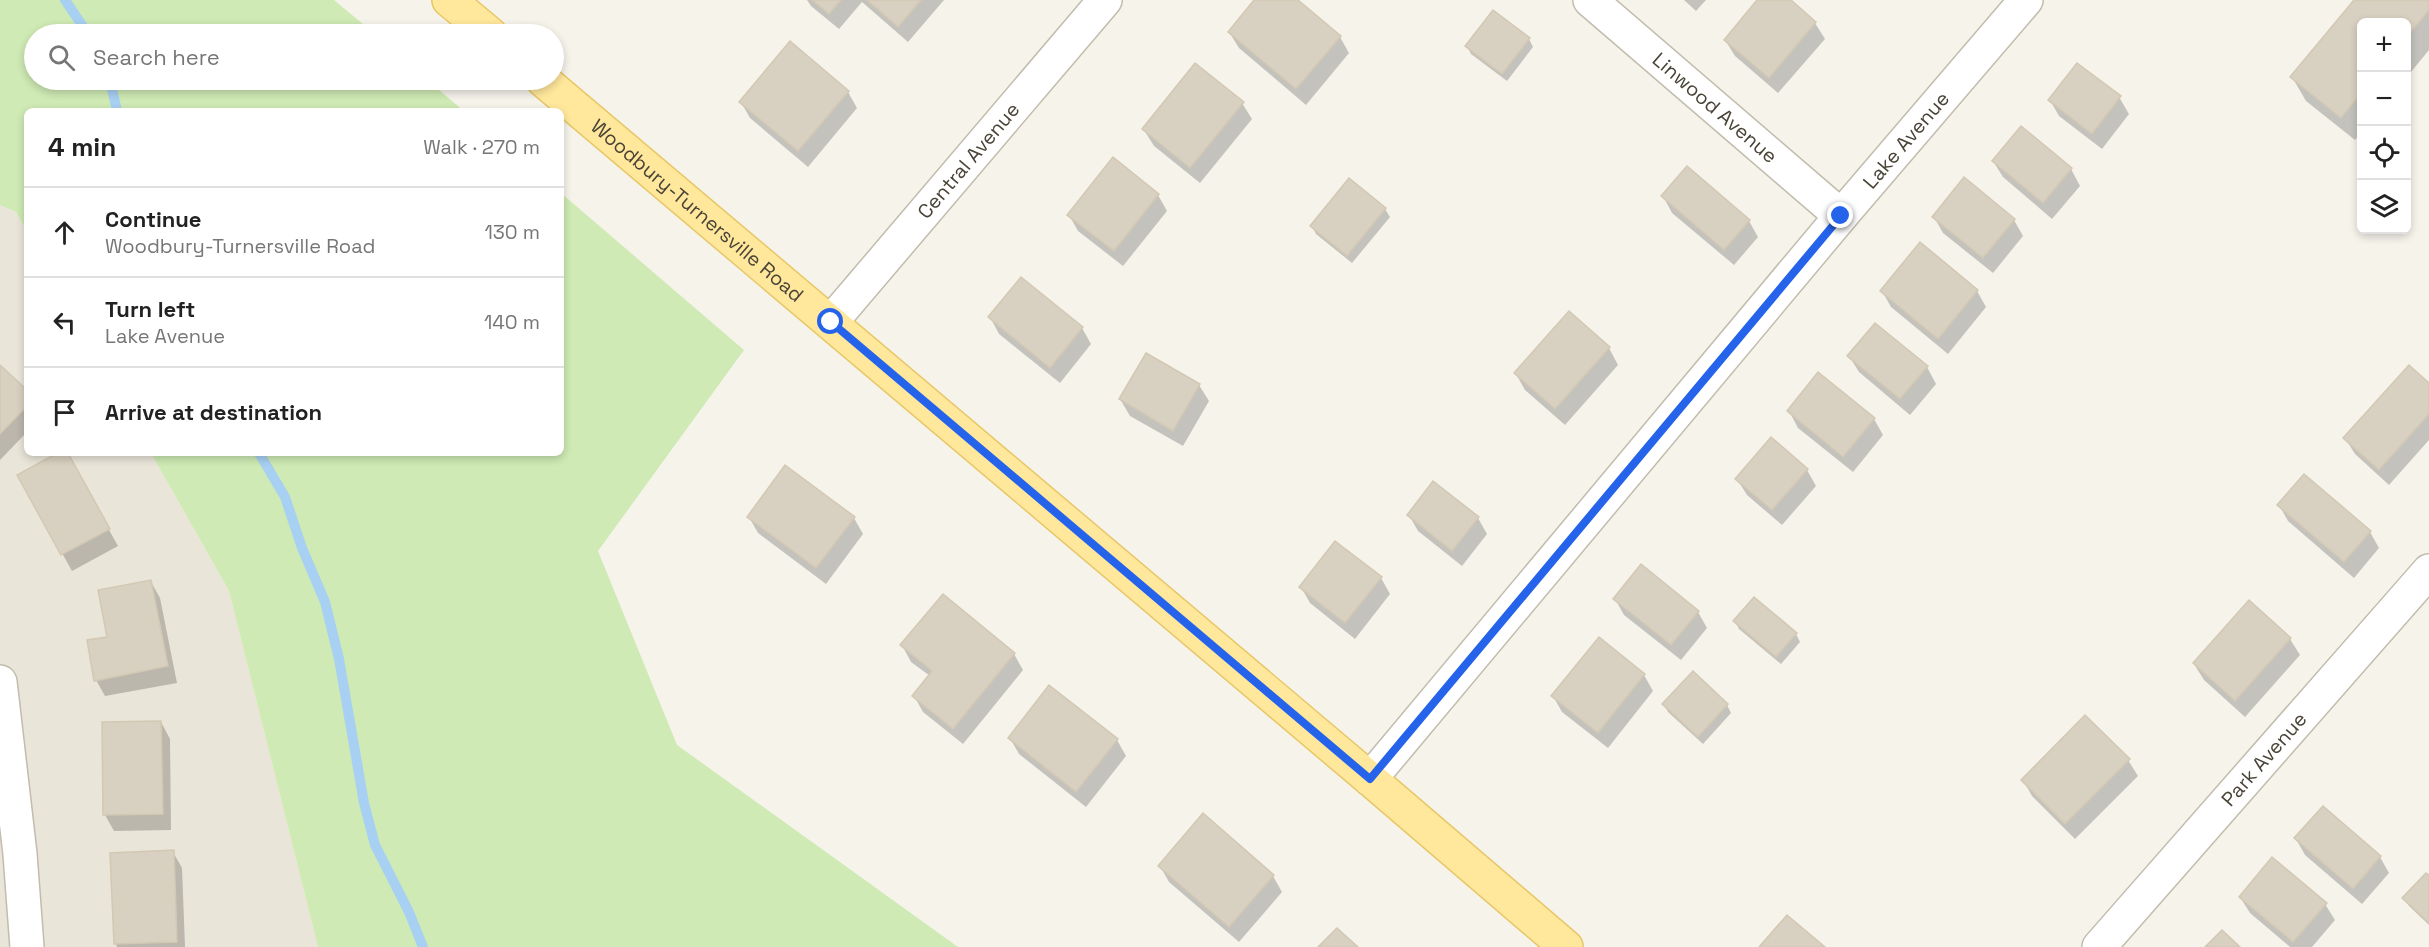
<!DOCTYPE html>
<meta charset="utf-8">
<style>
:root{--surface:#fff;--page:#f6f6f6;--text:#222;--muted:#767676;--line:#e0e0e0}
body{margin:0;font-family:"Space Grotesk",sans-serif;background:var(--page);color:var(--text)}
.controls{position:absolute;right:18px;top:18px;display:grid;overflow:hidden;border-radius:9px;box-shadow:0 3px 9px #0003}
.controls button{width:54px;height:54px;display:grid;place-items:center;padding:0;border:0;border-bottom:2px solid var(--line);background:var(--surface);color:var(--text);font:30px sans-serif}
.stop{position:absolute;width:18px;height:18px;margin:-14px;border:4px solid #2563eb;border-radius:50%;background:#fff}
.stop.end{background:#2563eb;border-color:#fff;box-shadow:0 2px 6px #0008}
.list{margin:0;padding:0;list-style:none}
h2{display:flex;justify-content:space-between;align-items:center;height:78px;margin:0;padding:0 24px;font-size:26px}
h2 small{font-size:20px;font-weight:400;color:var(--muted)}
.list li{display:grid;grid-template-columns:39px 1fr auto;gap:18px;align-items:center;box-sizing:border-box;height:90px;padding:0 24px;border-top:2px solid var(--line)}
.list b{display:block;font-size:22px;white-space:nowrap}
.list p{margin:0;font-size:20px;white-space:nowrap;color:var(--muted)}
.list em{font-size:20px;font-style:normal;color:var(--muted)}
.icon{flex:none;width:33px;height:33px;fill:none;stroke:currentColor;stroke-width:2;stroke-linecap:round;stroke-linejoin:round}
.map{position:relative;flex:none;width:2429px;height:947px;overflow:hidden}
.search{position:absolute;background:var(--surface);box-shadow:0 3px 9px #0003;left:24px;top:24px;width:540px;height:66px;display:flex;align-items:center;gap:15px;box-sizing:border-box;padding:0 21px;border-radius:33px;color:var(--muted);font-size:22px}
.panel{position:absolute;background:var(--surface);box-shadow:0 3px 9px #0003;left:24px;top:108px;width:540px;height:348px;border-radius:9px}
.map>svg:first-child{display:block}
.residential{fill:#eae5d9}
.green{fill:#cfeab4}
.shadow{fill:#0003}
.lines{fill:none;stroke-linecap:round;stroke-linejoin:round}
.stream{stroke:#a8d0f2;stroke-width:10}
.building{fill:#d8d0c0;stroke:#d3c8b3;stroke-width:1.5}
.minor-casing{stroke:#c2bcad;stroke-width:36}
.major-casing{stroke:#e7c768;stroke-width:36}
.minor{stroke:#fff;stroke-width:33}
.major{stroke:#ffe79b;stroke-width:33}
.route{stroke:#2563eb;stroke-width:8}
.labels{text-anchor:middle;dominant-baseline:central;stroke-width:5;stroke-linejoin:round;paint-order:stroke}
.street-label{font-size:20px;fill:#4a4438;stroke:#fff}
</style>
<div class="map">
<svg width="2429" height="947" viewBox="0 0 2429 947">
<rect width="100%" height="100%" fill="#f6f3eb"/>
<path class="residential" d="M0 205 16 212 27 232V453H151L229 591 318 947H0Z"/>
<g class="green">
<path d="M0 0H334L375 34H34V80H427L464 111H27V232L16 212 0 205Z"/>
<path d="M561 193 744 350 598 551 677 745 958 947H318L229 591 151 453H561Z"/>
</g>
<g class="shadow">
<path d="M807 0H944L908 42 862 2 839 29 811 6Z"/>
<path d="M1256 0H1295L1340 37 1349 53 1306 105 1239 48 1229 32Z"/>
<path d="M1684 0H1706L1696 11Z"/>
<path d="M1759 0H1788L1815 23 1825 39 1778 93 1735 56 1725 40Z"/>
<path d="M2356 0H2429V50L2406 78V22H2362V132L2355 140 2306 101 2292 77Z"/>
<path d="M1529 39 1533 47 1507 81 1471 54 1467 46Z"/>
<path d="M848 92 857 108 808 167 750 118 741 102Z"/>
<path d="M2119 97 2129 114 2102 149 2059 116 2050 100Z"/>
<path d="M1242 103 1252 119 1200 183 1154 146 1144 130Z"/>
<path d="M1993 161 2071 169 2080 186 2052 219 2003 177Z"/>
<path d="M1158 195 1167 211 1123 266 1078 231 1069 215Z"/>
<path d="M1663 196 1749 221 1758 237 1734 265 1672 213Z"/>
<path d="M1385 209 1390 217 1352 263 1316 234 1312 226Z"/>
<path d="M1934 217 2014 220 2023 236 1993 273 1943 233Z"/>
<path d="M1920 244 1977 291 1986 307 1948 354 1891 307 1882 291Z"/>
<path d="M1569 314 1609 348 1618 365 1565 425 1525 390 1516 374Z"/>
<path d="M990 317 1082 328 1091 344 1060 383 999 334Z"/>
<path d="M1849 356 1927 367 1936 384 1910 415 1859 372Z"/>
<path d="M0 367 27 392V432L0 460Z"/>
<path d="M1199 385 1209 401 1183 446 1130 416 1120 399Z"/>
<path d="M2429 385V440L2389 485 2355 454 2345 438Z"/>
<path d="M1789 411 1874 419 1883 435 1853 472 1798 428Z"/>
<path d="M60 453H66L118 546 72 571 19 476Z"/>
<path d="M1807 470 1816 486 1782 525 1747 495 1737 479Z"/>
<path d="M2279 505 2370 532 2379 548 2354 578 2288 521Z"/>
<path d="M1409 515 1478 518 1487 534 1462 566 1418 531Z"/>
<path d="M749 517 854 518 863 534 826 584 758 533Z"/>
<path d="M1381 578 1390 594 1355 639 1310 603 1301 587Z"/>
<path d="M151 582 160 598 177 683 105 696 96 680Z"/>
<path d="M1615 599 1698 612 1707 628 1681 660 1624 615Z"/>
<path d="M2249 602 2290 639 2300 655 2245 717 2204 680 2194 664Z"/>
<path d="M1735 621 1796 634 1800 642 1781 664 1739 629Z"/>
<path d="M902 645 1014 654 1023 670 963 744 923 712 914 696 930 676 911 662Z"/>
<path d="M1644 675 1653 691 1608 748 1562 712 1553 696Z"/>
<path d="M1664 704 1727 705 1731 713 1703 744 1668 712Z"/>
<path d="M161 722 170 739 171 830 114 831 105 815Z"/>
<path d="M1010 738 1117 740 1126 756 1086 807 1019 754Z"/>
<path d="M2128 760 2138 776 2075 839 2032 796 2023 780Z"/>
<path d="M2296 839 2380 857 2389 873 2362 904 2305 855Z"/>
<path d="M173 852 182 868 185 947H117L116 944Z"/>
<path d="M1160 866 1273 876 1282 892 1239 942 1169 882Z"/>
<path d="M2429 877V925L2409 906 2404 898Z"/>
<path d="M2240 897 2325 904 2335 920 2312 947H2290L2250 913Z"/>
</g>
<g class="lines">
<g class="stream">
<path d="M65 0 88 34"/>
<path d="M110 80 117 111"/>
<path d="M259 453 285 497 302 548 325 602 339 659 364 803 375 845 409 912 423 947"/>
</g>
</g>
<g class="building">
<path d="M812 0H841L829 14Z"/>
<path d="M867 0H921L898 27Z"/>
<path d="M1254 0H1298L1341 36 1296 89 1228 32Z"/>
<path d="M1757 0H1791L1816 22 1769 78 1724 40Z"/>
<path d="M2354 0H2429V10L2406 38V22H2362V92L2341 118 2290 77Z"/>
<path d="M1493 10 1530 38 1502 74 1465 46Z"/>
<path d="M790 41 849 91 798 151 739 102Z"/>
<path d="M1195 63 1244 102 1190 168 1142 129Z"/>
<path d="M2077 63 2121 96 2092 134 2048 100Z"/>
<path d="M2021 126 2072 168 2043 203 1992 161Z"/>
<path d="M1113 157 1159 194 1114 251 1067 215Z"/>
<path d="M1687 166 1750 220 1724 250 1661 196Z"/>
<path d="M1964 177 2015 219 1983 258 1932 217Z"/>
<path d="M1349 178 1386 208 1347 256 1310 226Z"/>
<path d="M1920 242 1978 290 1938 339 1880 291Z"/>
<path d="M1021 277 1083 327 1050 368 988 317Z"/>
<path d="M1569 311 1610 347 1555 409 1514 373Z"/>
<path d="M1875 323 1928 366 1900 399 1847 356Z"/>
<path d="M1146 353 1200 384 1173 431 1119 399Z"/>
<path d="M0 365 27 390V406L0 434Z"/>
<path d="M2409 365 2429 383V414L2379 470 2343 438Z"/>
<path d="M1818 372 1875 418 1843 457 1787 411Z"/>
<path d="M1771 437 1808 469 1772 510 1735 479Z"/>
<path d="M57 453H68L110 529 61 555 17 475Z"/>
<path d="M785 465 855 517 816 568 747 517Z"/>
<path d="M2304 474 2371 531 2344 562 2277 505Z"/>
<path d="M1433 481 1479 517 1452 551 1407 515Z"/>
<path d="M1335 541 1382 577 1345 623 1299 587Z"/>
<path d="M1641 564 1699 611 1671 645 1613 599Z"/>
<path d="M151 580 168 666 94 681 87 640 107 637 98 590Z"/>
<path d="M943 594 1015 653 953 729 912 696 932 671 900 645Z"/>
<path d="M1754 597 1797 633 1776 657 1733 621Z"/>
<path d="M2249 600 2291 638 2235 701 2193 663Z"/>
<path d="M1599 637 1645 674 1598 733 1551 696Z"/>
<path d="M1693 671 1728 704 1698 737 1662 704Z"/>
<path d="M1049 685 1118 739 1076 792 1008 738Z"/>
<path d="M2085 715 2130 759 2065 824 2021 780Z"/>
<path d="M161 721 163 814 103 815 102 722Z"/>
<path d="M2323 806 2381 856 2353 889 2294 838Z"/>
<path d="M1203 813 1274 875 1229 927 1158 866Z"/>
<path d="M174 850 177 942 114 944 110 853Z"/>
<path d="M2272 857 2327 903 2293 942 2239 897Z"/>
<path d="M2426 873 2429 875V923L2402 898Z"/>
<path d="M1787 915 1825 947H1759Z"/>
<path d="M1337 928 1358 947H1318Z"/>
<path d="M2222 930 2240 947H2205Z"/>
</g>
<g class="lines">
<defs>
<g id="minor">
<path id="s1" d="M1590 0 1841 216"/>
<path id="s2" d="M831 322 1105 0"/>
<path d="M0 682 20 854 27 947"/>
<path id="s3" d="M1370 779 1841 216 2026 0"/>
<path id="s4" d="M2099 947 2429 571"/>
</g>
<g id="major">
<path d="M449 0 490 34"/>
<path id="s5" d="M543 80 1370 779 1566 947"/>
</g>
</defs>
<use href="#minor" class="minor-casing"/>
<use href="#major" class="major-casing"/>
<use href="#minor" class="minor"/>
<use href="#major" class="major"/>
</g>
<g class="lines">
<path class="route" d="M831 322 1370 779 1841 216"/>
</g>
<g class="labels">
<g class="street-label">
<text stroke="none"><textPath href="#s1" startOffset="165">Linwood Avenue</textPath></text>
<text stroke="none"><textPath href="#s3" startOffset="834">Lake Avenue</textPath></text>
<text stroke="none"><textPath href="#s2" startOffset="212">Central Avenue</textPath></text>
<text stroke="none"><textPath href="#s5" startOffset="202">Woodbury-Turnersville Road</textPath></text>
<text stroke="none"><textPath href="#s4" startOffset="250">Park Avenue</textPath></text>
</g>
</g>
</svg>
<div class="controls">
<button>+</button>
<button>−</button>
<button><svg class="icon" aria-label="locate" viewBox="0 0 24 24"><circle cx="12" cy="12" r="6"/><path d="M12 2v4M12 18v4M2 12h4M18 12h4"/></svg></button>
<button><svg class="icon" aria-label="layers" viewBox="0 0 24 24"><path d="M12 4l9 5-9 5-9-5zM3 14l9 5 9-5"/></svg></button>
</div>
<div class="stop" style="left:831px;top:322px"></div>
<div class="stop end" style="left:1841px;top:216px"></div>
<div class="search"><svg class="icon" aria-label="search" viewBox="0 0 24 24"><circle cx="10" cy="10" r="6"/><path d="M15 15l6 6"/></svg>Search here</div>
<section class="panel">
<h2>4 min<small>Walk · 270 m</small></h2>
<ul class="list">
<li><svg class="icon" aria-label="ahead" viewBox="0 0 24 24"><path d="M12 20V5M6 11l6-6 6 6"/></svg><div><b>Continue</b><p>Woodbury-Turnersville Road</p></div><em>130 m</em></li>
<li><svg class="icon" aria-label="left" viewBox="0 0 24 24"><path d="M17 20v-9H6M10 6l-5 5 5 5"/></svg><div><b>Turn left</b><p>Lake Avenue</p></div><em>140 m</em></li>
<li><svg class="icon" aria-label="arrive" viewBox="0 0 24 24"><path d="M6 21V4h12l-3 4 3 4H6"/></svg><div><b>Arrive at destination</b></div></li>
</ul>
</section>
</div>
